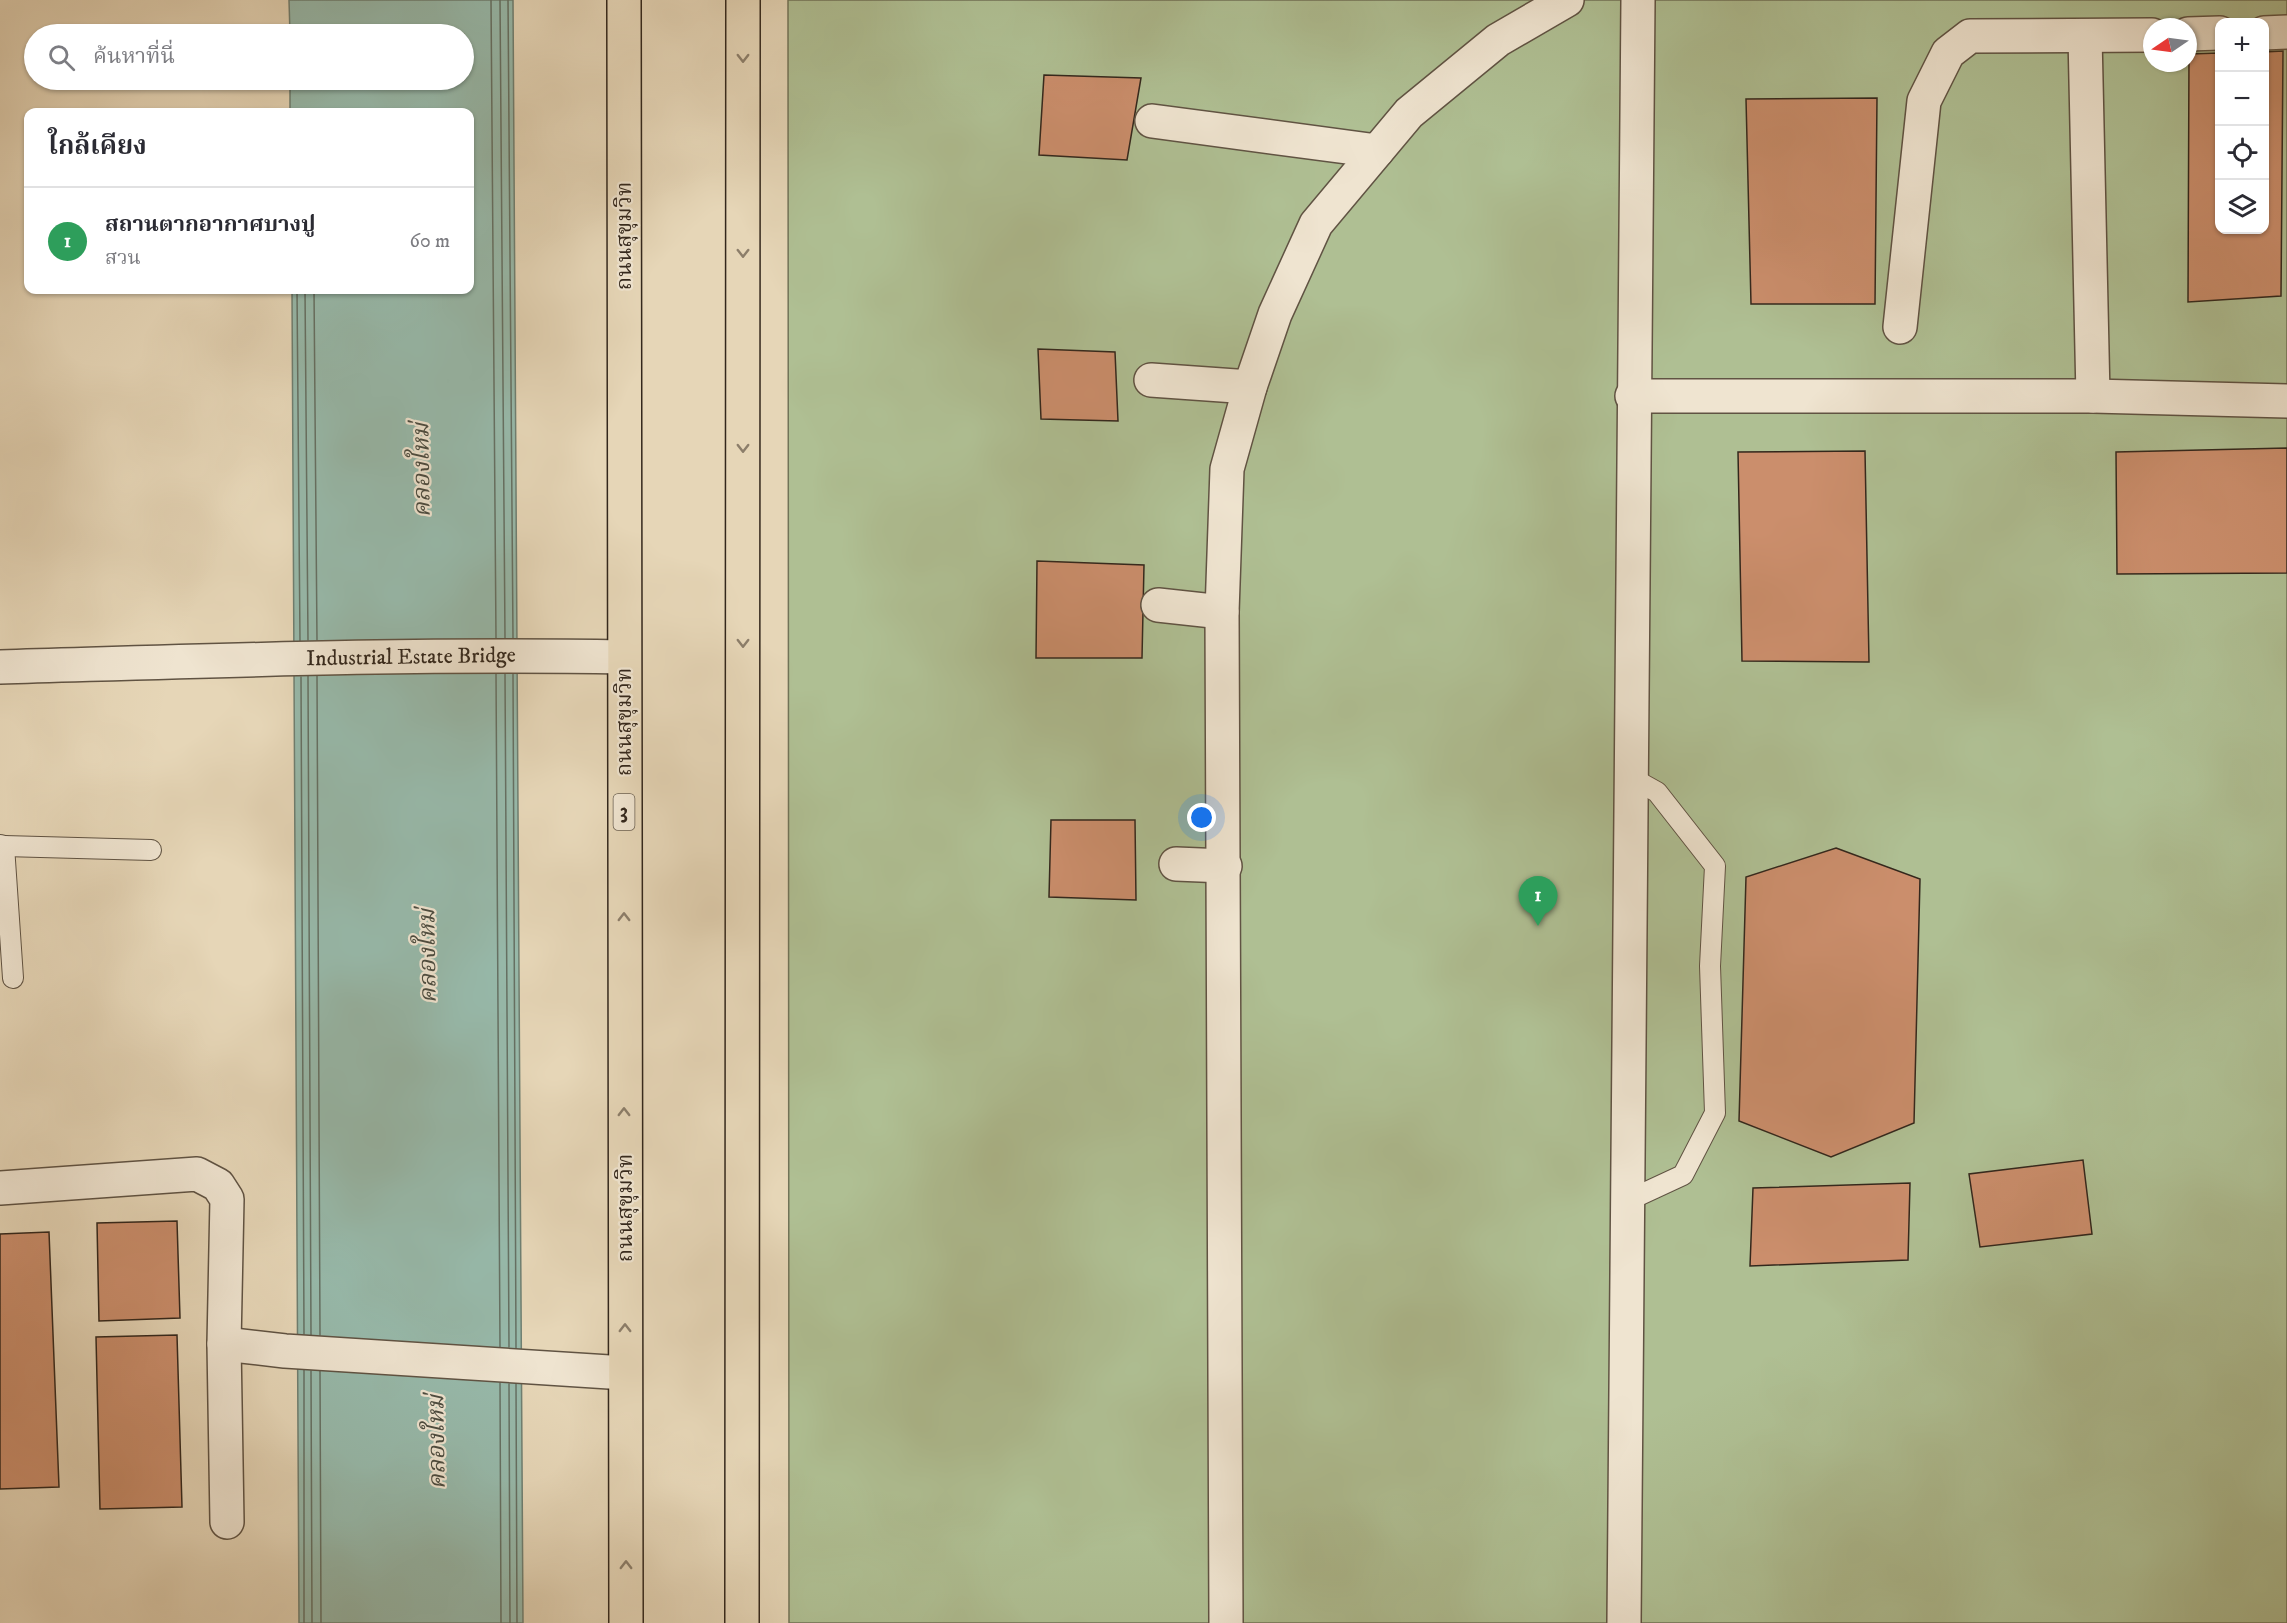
<!DOCTYPE html>
<html lang="th">
<meta charset="utf-8">
<style>
:root{--surface:#fff;--page:#f7f7f7;--text:#2b2b33;--muted:#7c7c81;--line:#e1e1e2;--accent:#0b8043}
body{margin:0;font-family:"IM FELL DW Pica","Noto Serif Thai",serif;background:var(--page);color:var(--text)}
.controls{position:absolute;right:18px;top:18px;display:grid;overflow:hidden;border-radius:12px;box-shadow:0 2px 4px #0004}
.controls button{width:54px;height:54px;display:grid;place-items:center;padding:0;border:0;border-bottom:2px solid var(--line);background:var(--surface);color:var(--text);font:30px sans-serif}
.compass{position:absolute;left:2143px;top:18px;width:54px;height:54px;border-radius:50%;background:var(--surface);box-shadow:0 2px 4px #0004;rotate:257deg}
.you{position:absolute;left:1202px;top:818px;width:21px;height:21px;margin:-15px;border:4px solid #fff;border-radius:50%;background:#1a73e8;box-shadow:0 0 0 9px #1a73e833}
.badge{display:grid;place-items:center;width:39px;height:39px;border-radius:50%;background:var(--accent);color:#fff;font-size:20px;font-weight:700}
.pin{position:absolute;translate:-50% -50px;filter:drop-shadow(0 2px 3px #0008)}
.pin::after{content:'';position:absolute;top:32px;width:21px;height:18px;background:inherit;clip-path:polygon(0 0,100% 0,50% 100%)}
.list{margin:0;padding:0;list-style:none}
h2{display:flex;justify-content:space-between;align-items:center;height:78px;margin:0;padding:0 24px;font-size:26px}
h2 small{font-size:20px;font-weight:400;color:var(--muted)}
.list li{display:grid;grid-template-columns:39px 1fr auto;gap:18px;align-items:center;box-sizing:border-box;height:108px;padding:0 24px;border-top:2px solid var(--line)}
.list b{display:block;font-size:22px;white-space:nowrap}
.list p{margin:0;font-size:20px;white-space:nowrap;color:var(--muted)}
.list em{font-size:20px;font-style:normal;color:var(--muted)}
.icon{flex:none;width:33px;height:33px;fill:none;stroke:currentColor;stroke-width:2;stroke-linecap:round;stroke-linejoin:round}
.map{position:relative;flex:none;width:2287px;height:1623px;overflow:hidden}
.search{position:absolute;background:var(--surface);box-shadow:0 2px 4px #0004;left:24px;top:24px;width:450px;height:66px;display:flex;align-items:center;gap:15px;box-sizing:border-box;padding:0 21px;border-radius:33px;color:var(--muted);font-size:22px}
.panel{position:absolute;background:var(--surface);box-shadow:0 2px 4px #0004;left:24px;top:108px;width:450px;height:186px;border-radius:12px}
.map>svg:first-child{display:block}
.green{fill:#afbf93;stroke:#717358;stroke-width:1.5;fill-rule:evenodd}
.water{fill:#97b9aa;stroke:#6f7f71;stroke-width:1.5}
.lines{fill:none;stroke-linecap:round;stroke-linejoin:round}
.shore{stroke:#657063;stroke-width:1.5}
.building{fill:#cb8e6c;stroke:#33271c;stroke-width:1.5}
.lane-casing{stroke:#605343;stroke-width:22}
.street-casing{stroke:#605343;stroke-width:36}
.highway-casing{stroke:#33271c;stroke-width:36}
.lane{stroke:#efe4d0;stroke-width:20}
.street{stroke:#efe4d0;stroke-width:33}
.highway{stroke:#e6d6b7;stroke-width:33}
.oneway{stroke:#8c7e6a}
.labels{text-anchor:middle;dominant-baseline:central;stroke-width:4.5;stroke-linejoin:round;paint-order:stroke}
.shield{fill:#efe4d0;stroke:#6b6052;stroke-width:1.5}
.shield-label{font-size:21px;font-weight:bold;fill:#33271c}
.street-label{font-size:22px;fill:#33271c;stroke:#efe4d0}
.water-label{font-size:24px;font-style:italic;fill:#4c4c40;stroke:#efe4d0}
</style>
<div class="map">
<svg width="2287" height="1623" viewBox="0 0 2287 1623">
<rect width="100%" height="100%" fill="#e6d6b7"/>
<filter id="stains"><feTurbulence type="fractalNoise" baseFrequency=".00333" numOctaves="4"/><feColorMatrix values="0 0 0 0 .2 0 0 0 0 .09 0 0 0 0 .02 0 0 0 .5 -.17"/></filter>
<radialGradient id="worn" r=".72"><stop offset=".6" stop-color="#630" stop-opacity="0"/><stop offset="1" stop-color="#630" stop-opacity=".3"/></radialGradient>
<path class="green" d="M788 0H2287V1623H789ZM2220 22H2264V230H2220ZM2152 27H2188V63H2152Z"/>
<path class="water" d="M289 0H513L523 1623H299L292 290H470V112H290V80H464V34H290Z"/>
<g class="lines">
<g class="shore">
<path d="M491 0 496 638"/>
<path d="M500 0 505 638"/>
<path d="M508 0 513 638"/>
<path d="M297 290 300 641"/>
<path d="M305 290 308 640"/>
<path d="M314 290 317 640"/>
<path d="M496 674 500 1347"/>
<path d="M505 674 509 1347"/>
<path d="M513 674 516 1348"/>
<path d="M308 676 311 1335"/>
<path d="M317 676 320 1335"/>
<path d="M301 677 304 1334"/>
<path d="M304 1370V1623"/>
<path d="M311 1371 312 1623"/>
<path d="M320 1371 321 1623"/>
<path d="M500 1383 501 1623"/>
<path d="M509 1384 510 1623"/>
<path d="M516 1384 517 1623"/>
</g>
</g>
<g class="building">
<path d="M2283 51 2281 296 2188 302 2189 54 2220 53V230H2264V52Z"/>
<path d="M1044 75 1141 78 1127 160 1039 155Z"/>
<path d="M1877 98 1875 304H1751L1746 99Z"/>
<path d="M1038 349 1115 352 1118 421 1041 419Z"/>
<path d="M2287 448V573L2117 574 2116 452Z"/>
<path d="M1865 451 1869 662 1742 661 1738 452Z"/>
<path d="M1037 561 1144 565 1142 658H1036Z"/>
<path d="M1051 820H1135L1136 900 1049 897Z"/>
<path d="M1836 848 1920 879 1914 1123 1831 1157 1739 1121 1746 877Z"/>
<path d="M2083 1160 2092 1234 1980 1247 1969 1174Z"/>
<path d="M1910 1183 1908 1260 1750 1266 1753 1188Z"/>
<path d="M177 1221 180 1318 99 1321 97 1223Z"/>
<path d="M49 1232 59 1487 0 1489V1234Z"/>
<path d="M177 1335 182 1507 100 1509 96 1337Z"/>
</g>
<g class="lines">
<defs>
<g id="lane">
<path d="M0 845 4 846 13 978"/>
<path d="M4 846 151 850"/>
<path d="M1627 1201 1683 1175 1715 1113 1710 966 1715 866 1657 792 1630 777"/>
</g>
<g id="street">
<path d="M2264 33 2287 32"/>
<path d="M2188 34 2220 33"/>
<path d="M2085 36 2093 396"/>
<path d="M1152 121 1377 151"/>
<path d="M1900 327 1924 101 1948 53 1970 36 2152 35"/>
<path d="M1151 380 1250 387"/>
<path d="M1632 396H2093L2287 401"/>
<path d="M1158 605 1222 612"/>
<path d="M0 667C208 661 416 653 624 657"/>
<path d="M1176 864 1225 866"/>
<path d="M0 1188 197 1174 218 1185 227 1199 224 1344 227 1522"/>
<path d="M224 1344 285 1351 625 1373"/>
<path d="M1226 1623 1222 612 1227 469 1250 387 1275 314 1316 224 1409 113 1498 40 1567 0"/>
<path d="M1624 1623 1638 0"/>
</g>
<g id="highway">
<path d="M624 0 626 1623"/>
<path d="M742 1623 743 0"/>
</g>
</defs>
<use href="#lane" class="lane-casing"/>
<use href="#street" class="street-casing"/>
<use href="#highway" class="highway-casing"/>
<use href="#lane" class="lane"/>
<use href="#street" class="street"/>
<use href="#highway" class="highway"/>
</g>
<defs><path id="oneway-chevron" d="M-2-3.5L2.5 0L-2 3.5" fill="none" stroke-width="1.6" stroke-linecap="round" stroke-linejoin="round" transform="scale(1.5)"/></defs>
<g class="oneway">
<use href="#oneway-chevron" transform="translate(743 58) rotate(90)"/>
<use href="#oneway-chevron" transform="translate(743 253) rotate(90)"/>
<use href="#oneway-chevron" transform="translate(743 448) rotate(90)"/>
<use href="#oneway-chevron" transform="translate(743 643) rotate(90)"/>
<use href="#oneway-chevron" transform="translate(624 917) rotate(-90)"/>
<use href="#oneway-chevron" transform="translate(624 1112) rotate(-90)"/>
<use href="#oneway-chevron" transform="translate(625 1328) rotate(-90)"/>
<use href="#oneway-chevron" transform="translate(626 1565) rotate(-90)"/>
</g>
<g class="labels">
<rect class="shield" x="613.5" y="794" width="21" height="36" rx="4.5"/>
<g class="shield-label">
<text x="624" y="812">3</text>
</g>
<g class="street-label">
<text transform="translate(624 236) rotate(-90)">ถนนสุขุมวิท</text>
<text transform="translate(411 657) rotate(-1)">Industrial Estate Bridge</text>
<text transform="translate(624 722) rotate(-90)">ถนนสุขุมวิท</text>
<text transform="translate(625 1208) rotate(-90)">ถนนสุขุมวิท</text>
</g>
<g class="water-label">
<text transform="translate(422 470) rotate(-91)">คลองใหม่</text>
<text transform="translate(428 956) rotate(-91)">คลองใหม่</text>
<text transform="translate(437 1442) rotate(-91)">คลองใหม่</text>
</g>
</g>
<rect width="100%" height="100%" filter="url(#stains)"/>
<rect width="100%" height="100%" fill="url(#worn)"/>
</svg>
<div class="controls">
<button>+</button>
<button>−</button>
<button><svg class="icon" aria-label="locate" viewBox="0 0 24 24"><circle cx="12" cy="12" r="6"/><path d="M12 2v4M12 18v4M2 12h4M18 12h4"/></svg></button>
<button><svg class="icon" aria-label="layers" viewBox="0 0 24 24"><path d="M12 4l9 5-9 5-9-5zM3 14l9 5 9-5"/></svg></button>
</div>
<svg class="compass" viewBox="-18 -18 36 36"><path d="M0-13l5 13h-10z" fill="#e53935"/><path d="M0 13l5-13h-10z" fill="#7c7c81"/></svg>
<div class="you"></div>
<div class="pin badge" style="left:1538px;top:926px;background:#2e9e5b">1</div>
<div class="search"><svg class="icon" aria-label="search" viewBox="0 0 24 24"><circle cx="10" cy="10" r="6"/><path d="M15 15l6 6"/></svg>ค้นหาที่นี่</div>
<section class="panel">
<h2>ใกล้เคียง<small></small></h2>
<ul class="list">
<li><span class="badge" style="background:#2e9e5b">1</span><div><b>สถานตากอากาศบางปู</b><p>สวน</p></div><em>60 m</em></li>
</ul>
</section>
</div>
